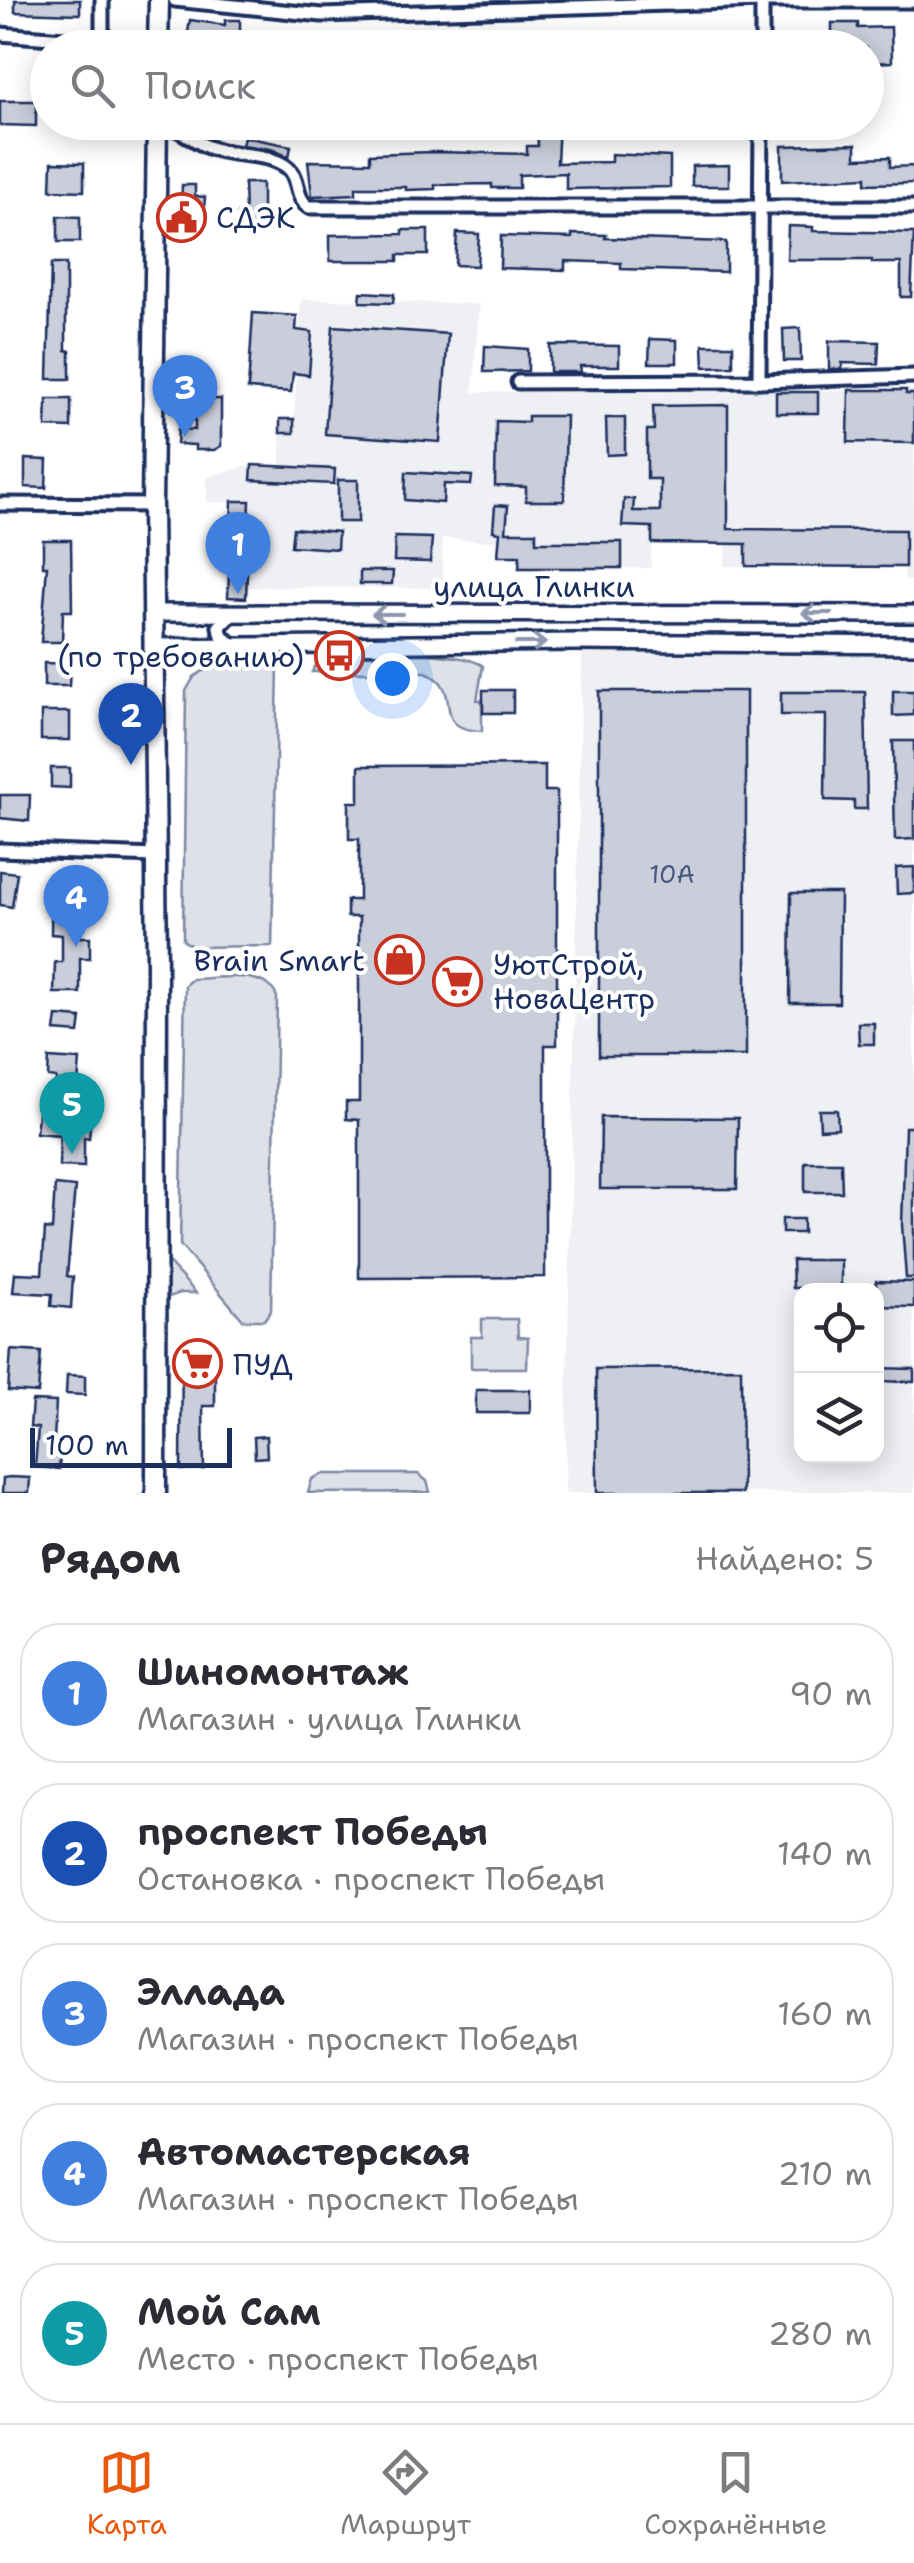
<!DOCTYPE html>
<html lang="ru">
<meta charset="utf-8">
<style>
:root{--surface:#fff;--page:#f7f7f7;--text:#2b2b33;--muted:#7c7c81;--line:#e1e1e2;--accent:#ea580c}
body{margin:0;font-family:"Shantell Sans",sans-serif;background:var(--page);color:var(--text)}
.controls{position:absolute;right:30px;bottom:30px;display:grid;overflow:hidden;border-radius:20px;box-shadow:0 5px 25px #0003}
.controls button{width:90px;height:90px;display:grid;place-items:center;padding:0;border:0;border-bottom:2px solid var(--line);background:var(--surface);color:var(--text);font:50px sans-serif}
.scale{position:absolute;left:30px;bottom:25px;width:202px;box-sizing:border-box;padding-left:10px;border:5px solid #1b2f5e;border-top:0;font-size:28px;line-height:35px;white-space:nowrap;color:#1b2f5e;-webkit-text-stroke:8px #fff;paint-order:stroke}
.you{position:absolute;left:392px;top:678px;width:35px;height:35px;margin:-25px;border:8px solid #fff;border-radius:50%;background:#1a73e8;box-shadow:0 0 0 15px #1a73e833}
.badge{display:grid;place-items:center;width:65px;height:65px;border-radius:50%;background:var(--accent);color:#fff;font-size:32px;font-weight:700}
.pin{position:absolute;translate:-50% -82px;filter:drop-shadow(0 2px 5px #0008)}
.pin::after{content:'';position:absolute;top:52px;width:35px;height:30px;background:inherit;clip-path:polygon(0 0,100% 0,50% 100%)}
.list{margin:0;padding:0;list-style:none}
h2{display:flex;justify-content:space-between;align-items:center;height:130px;margin:0;padding:0 40px;font-size:42px}
h2 small{font-size:32px;font-weight:400;color:var(--muted)}
.list li{display:grid;grid-template-columns:65px 1fr auto;gap:30px;align-items:center;box-sizing:border-box;height:140px;margin:0 20px 20px;padding:0 20px;border:2px solid var(--line);border-radius:40px}
.list b{display:block;font-size:38px;white-space:nowrap}
.list p{margin:0;font-size:32px;white-space:nowrap;color:var(--muted)}
.list em{font-size:32px;font-style:normal;color:var(--muted)}
.icon{flex:none;width:55px;height:55px;fill:none;stroke:currentColor;stroke-width:2;stroke-linecap:round;stroke-linejoin:round}
.map{position:relative;flex:none;width:914px;height:1493px;overflow:hidden}
.search{position:absolute;background:var(--surface);box-shadow:0 5px 25px #0003;left:30px;right:30px;top:30px;height:110px;display:flex;align-items:center;gap:25px;box-sizing:border-box;padding:0 35px;border-radius:55px;color:var(--muted);font-size:38px}
.sheet{height:930px;background:var(--surface)}
nav{display:flex;justify-content:space-around;align-items:center;box-sizing:border-box;height:140px;border-top:2px solid var(--line);background:var(--surface);font-size:28px;color:var(--muted)}
nav a{display:grid;justify-items:center;gap:5px}
nav .on{color:var(--accent)}
.map>svg:first-child{display:block}
.built{fill:#eff0f4;fill-rule:evenodd}
.green{fill:#dee1e7;stroke:#7c88a2;stroke-width:2.5}
.building{fill:#caceda;stroke:#1b2f5e;stroke-width:2.5}
.lines{fill:none;stroke-linecap:round;stroke-linejoin:round}
.minor-casing{stroke:#1b2f5e;stroke-width:19}
.secondary-casing{stroke:#1b2f5e;stroke-width:22}
.primary-casing{stroke:#1b2f5e;stroke-width:25}
.minor{stroke:#fff;stroke-width:11}
.secondary{stroke:#fff;stroke-width:15}
.primary{stroke:#fff;stroke-width:18}
.oneway{stroke:#8d97ae}
.labels{text-anchor:middle;dominant-baseline:central;stroke-width:8;stroke-linejoin:round;paint-order:stroke}
.number-label{font-size:25px;fill:#47577d}
.poi-label{font-size:30px;fill:#1b2f5e;stroke:#fff;text-anchor:start}
.street-label{font-size:30px;fill:#1b2f5e;stroke:#fff}
</style>
<div class="map">
<svg width="914" height="1493" viewBox="0 0 914 1493">
<rect width="100%" height="100%" fill="#fff"/>
<filter id="ink" filterUnits="userSpaceOnUse"><feTurbulence type="fractalNoise" baseFrequency=".01" numOctaves="2"/><feDisplacementMap in="SourceGraphic" scale="20" xChannelSelector="R" yChannelSelector="G"/><feConvolveMatrix kernelMatrix="1 2 1 2 8 2 1 2 1" color-interpolation-filters="sRGB"/></filter>
<g filter="url(#ink)">
<g class="built">
<path d="M301 299 479 304 473 392 914 390V581H905L904 567 724 566 727 544 652 543 651 568H519V556H498L497 542 442 538 443 588 246 587 250 502H207V477L252 465 281 466 280 419 294 418Z"/>
<path d="M582 648 914 650V1493H565ZM802 1290H876V1456H802Z"/>
</g>
<g class="green">
<path d="M320 656C357 656 457 647 483 666L477 700H482V731C426 729 468 691 426 672H312Z"/>
<path d="M213 665 278 667 272 946 193 947 183 940 186 691 194 677Z"/>
<path d="M192 979C218 979 266 968 277 997L271 1310 264 1320H243L180 1245 185 985Z"/>
<path d="M166 1260 196 1293H180L166 1298Z"/>
<path d="M482 1319H517L518 1337 528 1338 527 1368H471V1337H482Z"/>
<path d="M323 1474H418L427 1481 430 1492 308 1493 312 1479Z"/>
</g>
<g class="building">
<path d="M15 0H80V14L15 12Z"/>
<path d="M190 20 225 25V20H240V48L186 44Z"/>
<path d="M832 23H858V28L891 27 892 62 866 63V48H787L786 37 832 36Z"/>
<path d="M595 32 596 48H570L569 34Z"/>
<path d="M707 34 708 48H598V39Z"/>
<path d="M0 101H36V126L0 125Z"/>
<path d="M537 122H559L557 163 611 162V154L670 157V187L566 189V173L519 175V188H492V184L435 185V189L406 190V187H356V194L312 196 308 161 370 162V154L433 152 527 154V146H538Z"/>
<path d="M244 137 291 146 289 157 271 149 242 145Z"/>
<path d="M856 144V158L890 157V167L914 166V183L866 184V177L782 181V146Z"/>
<path d="M52 162 84 163V191L51 190Z"/>
<path d="M729 165V186H692V166Z"/>
<path d="M244 183H262V213H268V230H238V213H245Z"/>
<path d="M182 185H195V196L205 197 204 209 181 208Z"/>
<path d="M58 216 80 217V242H58Z"/>
<path d="M788 226 813 227V231L914 233 911 297H901V263H872V260H787Z"/>
<path d="M403 230H428V255H398V261H330V235L403 234Z"/>
<path d="M457 233 479 234 477 266 455 265Z"/>
<path d="M572 234 606 235 605 238 726 242V272L621 269V263L565 261V270L500 268 501 236 572 238Z"/>
<path d="M51 264H66V350L70 351V379H48Z"/>
<path d="M361 292 394 294 393 303 360 302Z"/>
<path d="M253 313 297 316 296 330 312 332 309 375 293 373 291 392 248 389Z"/>
<path d="M333 326 448 334 440 442 325 434Z"/>
<path d="M800 328 801 361H784L783 329Z"/>
<path d="M650 339 677 340V363H649Z"/>
<path d="M829 341 879 342 878 364 842 363V369H829Z"/>
<path d="M550 345 619 346V366H580L581 372H550Z"/>
<path d="M703 345H733V366L704 367Z"/>
<path d="M485 346 528 349V371L484 372Z"/>
<path d="M849 390H906V394H914V443L848 442Z"/>
<rect x="776" y="392" width="42" height="21"/>
<path d="M47 399H71V428L46 427Z"/>
<path d="M195 399H221V446L214 450H195V445L177 444 178 429 195 430Z"/>
<path d="M728 405V529L905 530V567L746 566V544L652 543V527L622 526 624 499H634L633 511H660V479H647V430H654L653 406Z"/>
<path d="M528 416H566L564 501H526V487L495 486 496 421 528 422Z"/>
<path d="M606 418H625V454L607 455Z"/>
<rect x="280" y="419" width="14" height="14"/>
<path d="M25 459 47 460 46 488 25 487Z"/>
<path d="M252 465 335 469 334 484 251 480Z"/>
<path d="M406 472 472 476 471 485 444 484 443 503 405 500Z"/>
<rect x="338" y="480" width="20" height="42"/>
<path d="M232 501H250L246 598 228 597Z"/>
<path d="M495 505 508 506 506 532H536V542H622V568H519L520 556H498L500 532 493 531Z"/>
<path d="M293 528 338 532 337 549 291 546Z"/>
<path d="M395 537 432 538 430 562 394 561Z"/>
<path d="M43 540H71L72 611H63L62 642H41L47 566H43Z"/>
<path d="M360 571H393L392 584H360Z"/>
<path d="M44 663 70 664 69 686H44Z"/>
<rect x="483" y="690" width="30" height="23"/>
<rect x="599" y="691" width="147" height="365"/>
<path d="M893 691H914V715L893 716Z"/>
<path d="M781 692H865L867 809H854V801L825 800 826 715H781Z"/>
<rect x="41" y="712" width="29" height="28"/>
<path d="M893 741H914V839L895 840Z"/>
<path d="M545 765V791H557V1045H545V1277L359 1278V1120L346 1119V1102H359V917H347V900H359V839H349V802H359V766Z"/>
<path d="M51 768H70V788L51 787Z"/>
<path d="M0 795H30L29 821 0 818Z"/>
<path d="M914 867V893L897 894 896 868Z"/>
<path d="M0 871 17 873 12 907 0 905Z"/>
<path d="M52 873H76V937H90V958H80V993H54L55 962H62V935L51 934Z"/>
<path d="M791 893H840L839 1003H790Z"/>
<path d="M57 1016 81 1018 79 1033 55 1031Z"/>
<path d="M858 1023H874V1044H859Z"/>
<path d="M49 1058 80 1060 78 1083 89 1084 87 1108H92L89 1138 84 1137V1167L59 1166 60 1135 36 1133 39 1104 55 1105 56 1078 48 1077Z"/>
<path d="M819 1110H837L838 1128 820 1129Z"/>
<path d="M601 1117 738 1118 737 1189H600Z"/>
<path d="M905 1127H914V1278H906L902 1225Z"/>
<path d="M805 1162H841L842 1192H805Z"/>
<path d="M55 1185 75 1187 67 1276 73 1277 71 1308 51 1306 52 1294 13 1292 15 1273 42 1274 45 1229 52 1230Z"/>
<rect x="782" y="1219" width="21" height="14"/>
<path d="M792 1260H841V1287L793 1288Z"/>
<path d="M876 1281 914 1282V1307L876 1306Z"/>
<path d="M182 1345H215V1406H203L204 1469 181 1470Z"/>
<path d="M11 1350 41 1352 38 1393 8 1391Z"/>
<path d="M741 1368 742 1493H597L596 1369Z"/>
<path d="M876 1368 914 1369V1382L876 1381Z"/>
<path d="M67 1375 85 1376V1395L66 1394Z"/>
<rect x="476" y="1390" width="54" height="23"/>
<path d="M32 1401 56 1402 54 1440 61 1441 59 1469 35 1467 38 1428 30 1427Z"/>
<path d="M266 1436 267 1457 255 1458 254 1437Z"/>
<path d="M10 1477 30 1478 29 1493H2L3 1478Z"/>
</g>
<g class="lines">
<defs>
<g id="minor">
<path d="M175 0 322 15 762 1H914"/>
<path d="M0 34 102 42H159"/>
<path d="M102 42V0"/>
<path d="M762 48V0"/>
<path d="M157 123C178 126 190 139 208 147 231 157 266 151 287 167 301 178 294 198 309 207H914"/>
<path d="M759 381 761 122"/>
<path d="M518 382 759 381 914 376"/>
<path d="M0 504 152 505"/>
<path d="M233 613 219 627 223 638 233 644"/>
<path d="M0 850 155 856"/>
</g>
<g id="secondary">
<path d="M153 613 914 614"/>
<path d="M153 647 576 642 914 645"/>
</g>
<g id="primary">
<path d="M158 48 159 0"/>
<path d="M156 1493 157 964 152 505 157 122"/>
</g>
</defs>
<use href="#minor" class="minor-casing"/>
<use href="#secondary" class="secondary-casing"/>
<use href="#primary" class="primary-casing"/>
<use href="#minor" class="minor"/>
<use href="#secondary" class="secondary"/>
<use href="#primary" class="primary"/>
</g>
<defs><path id="oneway-shaft" d="M-6 0H5M1.5-3L5.5 0L1.5 3" fill="none" stroke-width="1.6" stroke-linecap="round" stroke-linejoin="round" transform="scale(2.5)"/></defs>
<g class="oneway">
<use href="#oneway-shaft" transform="translate(817 613) rotate(-180)"/>
<use href="#oneway-shaft" transform="translate(387 614) rotate(-180)"/>
<use href="#oneway-shaft" transform="translate(531 643)"/>
</g>
</g>
<defs>
<symbol id="civic-ring" viewBox="-11 -11 22 22"><circle r="9.5" fill="#fff" stroke="#c8321e" stroke-width="1.5"/><path d="M-.6-6.5H3V-4.5H.6V-3L4-1V1h2V6H-6V1h2V-1L-.6-3ZM-1.2 2.5V6h2.4V2.5Z" fill="#c8321e"/></symbol>
<symbol id="bus-ring" viewBox="-11 -11 22 22"><circle r="9.5" fill="#fff" stroke="#c8321e" stroke-width="1.5"/><path d="M-5-6H5V4H4V6H2V4H-2V6H-4V4H-5ZM-3.5-4V0h7V-4ZM-3.5 1.2v1.5H-2V1.2ZM2 1.2v1.5H3.5V1.2Z" fill="#c8321e"/></symbol>
<symbol id="shop-ring" viewBox="-11 -11 22 22"><circle r="9.5" fill="#fff" stroke="#c8321e" stroke-width="1.5"/><path d="M-5-2.5h2.3a2.7 3.5 0 0 1 5.4 0H5L5.5 6h-11ZM-1.5-2.5h3a1.5 2.3 0 0 0-3 0Z" fill="#c8321e"/></symbol>
<symbol id="supermarket-ring" viewBox="-11 -11 22 22"><circle r="9.5" fill="#fff" stroke="#c8321e" stroke-width="1.5"/><path d="M-6-5.5h2.5l.6 2H6L4.5 2H-2.5L-4.4-4H-6ZM-1.5 3.2a1.3 1.3 0 1 0 .1 0ZM3 3.2a1.3 1.3 0 1 0 .1 0Z" fill="#c8321e"/></symbol>
</defs>
<g fill-rule="evenodd">
<use href="#civic-ring" x="154" y="190" width="55" height="55"/>
<use href="#bus-ring" x="312" y="628" width="55" height="55"/>
<use href="#shop-ring" x="372" y="932" width="55" height="55"/>
<use href="#supermarket-ring" x="430" y="954" width="55" height="55"/>
<use href="#supermarket-ring" x="170" y="1336" width="55" height="55"/>
</g>
<g class="labels">
<g class="number-label">
<text x="672" y="874">10А</text>
</g>
<g class="poi-label">
<text x="216" y="217">СДЭК</text>
<text x="304" y="656" text-anchor="end">(по требованию)</text>
<text x="365" y="960" text-anchor="end">Brain Smart</text>
<text x="493" y="964">УютСтрой,<tspan x="493" dy="34">НоваЦентр</tspan></text>
<text x="233" y="1364">ПУД</text>
</g>
<g class="street-label">
<text x="534" y="586">улица Глинки</text>
</g>
</g>
</svg>
<div class="controls">
<button><svg class="icon" aria-label="locate" viewBox="0 0 24 24"><circle cx="12" cy="12" r="6"/><path d="M12 2v4M12 18v4M2 12h4M18 12h4"/></svg></button>
<button><svg class="icon" aria-label="layers" viewBox="0 0 24 24"><path d="M12 4l9 5-9 5-9-5zM3 14l9 5 9-5"/></svg></button>
</div>
<div class="scale">100 m</div>
<div class="you"></div>
<div class="pin badge" style="left:238px;top:594px;background:#3f7fe0">1</div>
<div class="pin badge" style="left:131px;top:765px;background:#1a4fb4">2</div>
<div class="pin badge" style="left:185px;top:437px;background:#3f7fe0">3</div>
<div class="pin badge" style="left:76px;top:947px;background:#3f7fe0">4</div>
<div class="pin badge" style="left:72px;top:1154px;background:#0f9aa8">5</div>
<div class="search"><svg class="icon" aria-label="search" viewBox="0 0 24 24"><circle cx="10" cy="10" r="6"/><path d="M15 15l6 6"/></svg>Поиск</div>
</div>
<section class="sheet">
<h2>Рядом<small>Найдено: 5</small></h2>
<ul class="list">
<li><span class="badge" style="background:#3f7fe0">1</span><div><b>Шиномонтаж</b><p>Магазин · улица Глинки</p></div><em>90 m</em></li>
<li><span class="badge" style="background:#1a4fb4">2</span><div><b>проспект Победы</b><p>Остановка · проспект Победы</p></div><em>140 m</em></li>
<li><span class="badge" style="background:#3f7fe0">3</span><div><b>Эллада</b><p>Магазин · проспект Победы</p></div><em>160 m</em></li>
<li><span class="badge" style="background:#3f7fe0">4</span><div><b>Автомастерская</b><p>Магазин · проспект Победы</p></div><em>210 m</em></li>
<li><span class="badge" style="background:#0f9aa8">5</span><div><b>Мой Сам</b><p>Место · проспект Победы</p></div><em>280 m</em></li>
</ul>
</section>
<nav>
<a class="on"><svg class="icon" aria-label="map" viewBox="0 0 24 24"><path d="M3 6l6-2 6 2 6-2v14l-6 2-6-2-6 2zM9 4v14M15 6v14"/></svg>Карта</a>
<a><svg class="icon" aria-label="directions" viewBox="0 0 24 24"><path d="M12 3l9 9-9 9-9-9zM9 14v-3h6M13 9l2 2-2 2"/></svg>Маршрут</a>
<a><svg class="icon" aria-label="saved" viewBox="0 0 24 24"><path d="M7 4h10v16l-5-4-5 4z"/></svg>Сохранённые</a>
</nav>
